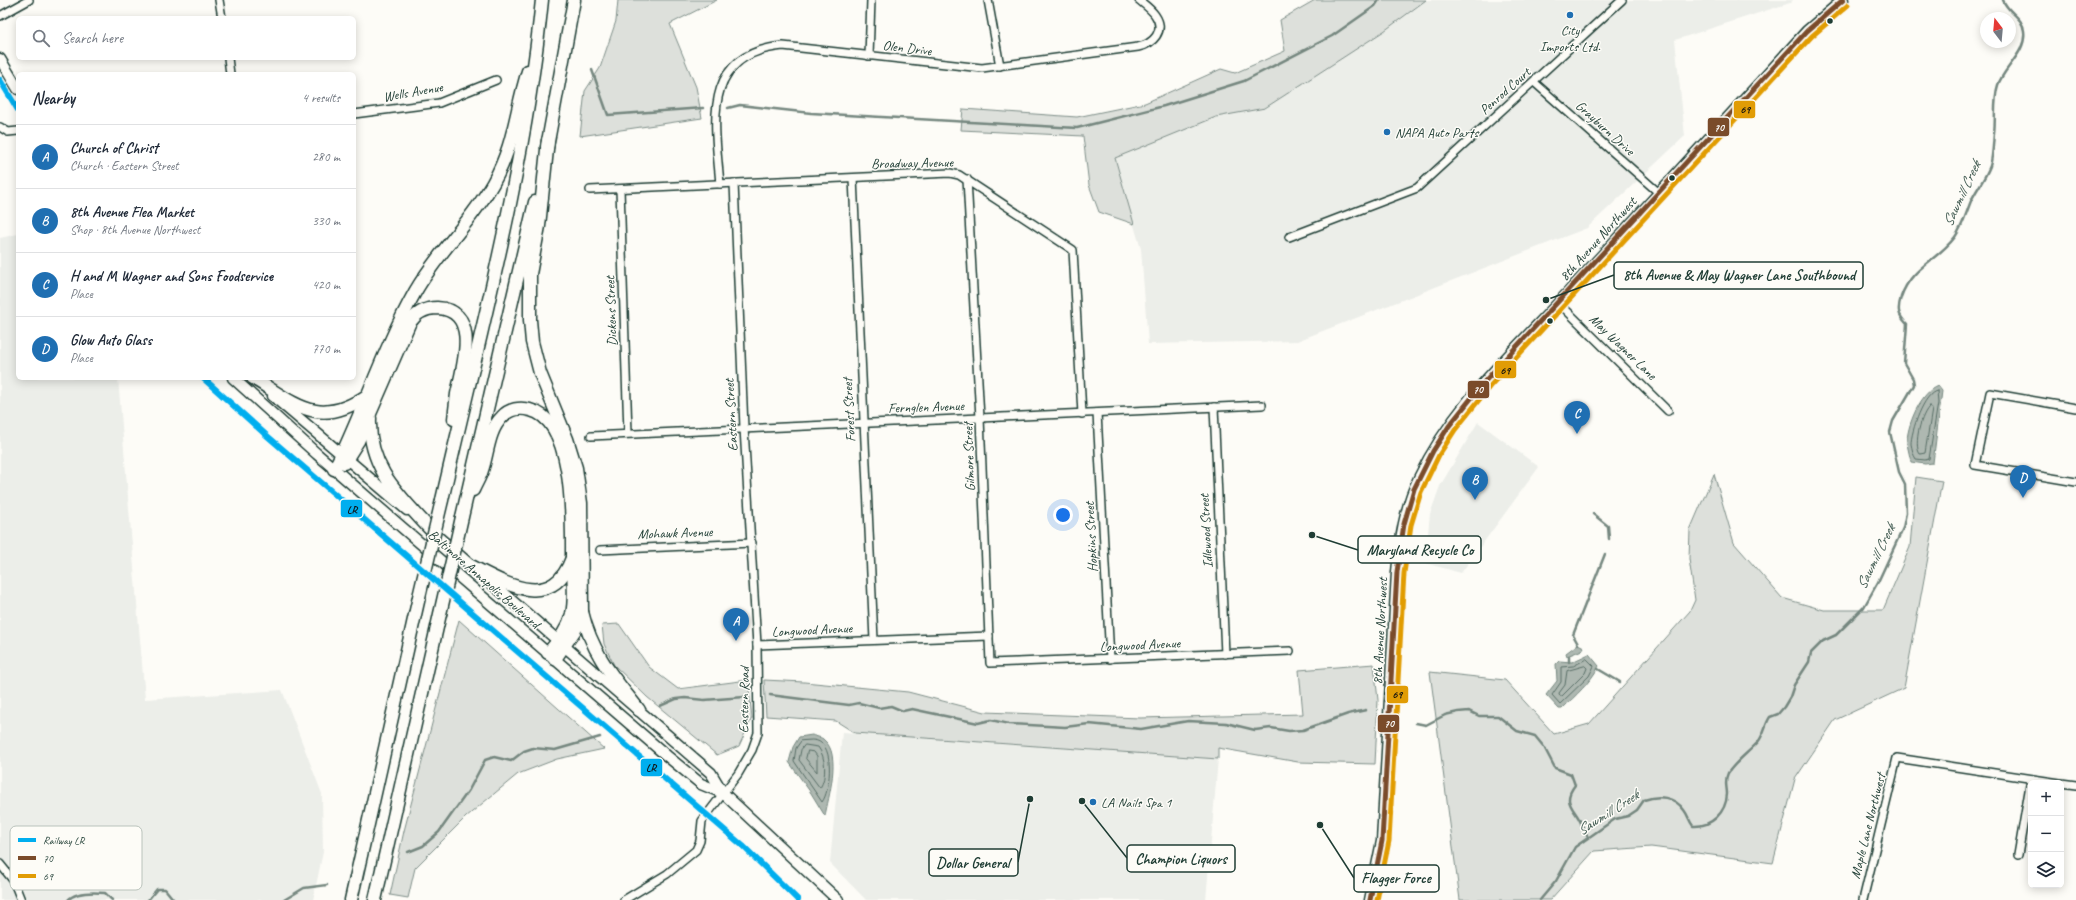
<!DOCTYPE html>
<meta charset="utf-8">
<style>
:root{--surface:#fff;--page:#f6f6f7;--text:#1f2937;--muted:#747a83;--line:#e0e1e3;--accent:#1f6fb2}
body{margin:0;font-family:Caveat,sans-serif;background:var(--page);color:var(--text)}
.controls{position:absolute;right:12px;bottom:12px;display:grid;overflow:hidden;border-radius:6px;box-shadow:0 2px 10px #0003}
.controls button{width:36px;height:36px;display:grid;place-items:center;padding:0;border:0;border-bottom:1px solid var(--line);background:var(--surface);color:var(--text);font:20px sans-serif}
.compass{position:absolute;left:1980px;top:12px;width:36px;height:36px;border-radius:50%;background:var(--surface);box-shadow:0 2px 10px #0003;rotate:344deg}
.you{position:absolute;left:1063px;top:515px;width:14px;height:14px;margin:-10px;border:3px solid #fff;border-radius:50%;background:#1a73e8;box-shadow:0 0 0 6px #1a73e833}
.badge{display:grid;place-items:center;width:26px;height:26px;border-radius:50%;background:var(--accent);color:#fff;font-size:13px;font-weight:700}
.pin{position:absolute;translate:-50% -33px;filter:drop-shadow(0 1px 2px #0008)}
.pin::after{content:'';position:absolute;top:21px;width:14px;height:12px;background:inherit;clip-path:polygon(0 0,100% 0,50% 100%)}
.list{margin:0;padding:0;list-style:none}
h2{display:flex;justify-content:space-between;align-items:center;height:52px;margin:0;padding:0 16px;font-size:17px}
h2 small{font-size:13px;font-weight:400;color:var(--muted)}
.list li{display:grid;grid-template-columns:26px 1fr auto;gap:12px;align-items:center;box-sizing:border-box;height:64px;padding:0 16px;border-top:1px solid var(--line)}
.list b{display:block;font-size:15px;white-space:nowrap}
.list p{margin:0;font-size:13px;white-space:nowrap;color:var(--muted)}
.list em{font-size:13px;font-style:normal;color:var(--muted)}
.icon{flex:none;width:22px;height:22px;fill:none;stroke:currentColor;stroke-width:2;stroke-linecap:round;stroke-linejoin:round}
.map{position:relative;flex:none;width:2076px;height:900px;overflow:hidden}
.search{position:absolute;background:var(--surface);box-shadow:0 2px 10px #0003;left:16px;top:16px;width:340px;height:44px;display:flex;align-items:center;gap:10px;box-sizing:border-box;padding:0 14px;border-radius:6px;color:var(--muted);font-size:15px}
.panel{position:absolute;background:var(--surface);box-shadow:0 2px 10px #0003;left:16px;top:72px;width:340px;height:308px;border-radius:6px}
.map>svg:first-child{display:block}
.built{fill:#eceee9}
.green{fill:#dde0db;stroke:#7e8e88}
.water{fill:#aeb8b1;stroke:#75877f}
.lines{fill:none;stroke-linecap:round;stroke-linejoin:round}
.shore{stroke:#586e66;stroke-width:1}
.stream{stroke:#75877f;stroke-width:2.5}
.street-casing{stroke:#1f3d34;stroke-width:10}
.secondary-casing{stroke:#1f3d34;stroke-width:13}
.highway-casing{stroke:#1f3d34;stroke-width:15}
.street{stroke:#fdfcf7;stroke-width:7}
.secondary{stroke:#fdfcf7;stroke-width:10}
.highway{stroke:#fdfcf7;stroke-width:12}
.highway-bridge-casing{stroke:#1f3d34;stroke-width:15;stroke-linecap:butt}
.highway-bridge{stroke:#fdfcf7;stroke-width:12}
.bus-1-casing{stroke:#fdfcf7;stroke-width:8}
.bus-2-casing{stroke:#fdfcf7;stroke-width:8}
.bus-1{stroke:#7a4b2a;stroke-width:5}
.bus-2{stroke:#e19c05;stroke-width:5}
.rail-1-casing{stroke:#fdfcf7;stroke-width:9}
.rail-1{stroke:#00aeef;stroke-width:6}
.poi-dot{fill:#1f6fb2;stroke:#fdfcf7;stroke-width:1.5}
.bus-dot{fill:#1f3d34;stroke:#fdfcf7;stroke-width:1.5}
.labels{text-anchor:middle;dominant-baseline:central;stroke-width:3;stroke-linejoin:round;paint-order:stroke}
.poi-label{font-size:14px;fill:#1f3d34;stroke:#fdfcf7;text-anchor:start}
.street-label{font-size:14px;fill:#1f3d34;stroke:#fdfcf7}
.water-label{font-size:15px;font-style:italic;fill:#435c53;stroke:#fdfcf7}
.key{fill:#fdfcf7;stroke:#bac3bc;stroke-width:1}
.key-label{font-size:11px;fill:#1f3d34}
.leader{fill:none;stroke:#1f3d34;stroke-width:1.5}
.callout-dot{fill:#1f3d34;stroke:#fdfcf7;stroke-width:1.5}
.callout{fill:#fdfcf7;stroke:#1f3d34;stroke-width:1.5}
.callout-label{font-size:15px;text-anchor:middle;font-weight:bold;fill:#1f3d34}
.line-badge{stroke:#fdfcf7;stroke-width:1.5}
.badge-label{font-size:11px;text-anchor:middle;font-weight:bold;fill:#fff}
.pale-badge-label{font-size:11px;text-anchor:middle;font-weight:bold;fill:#111}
</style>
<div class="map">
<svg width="2076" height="900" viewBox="0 0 2076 900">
<rect width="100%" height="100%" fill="#fdfcf7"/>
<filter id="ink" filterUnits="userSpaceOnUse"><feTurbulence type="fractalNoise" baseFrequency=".025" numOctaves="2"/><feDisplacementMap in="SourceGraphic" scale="8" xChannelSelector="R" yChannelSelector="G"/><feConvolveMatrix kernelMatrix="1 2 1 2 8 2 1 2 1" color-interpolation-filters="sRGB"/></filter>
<g filter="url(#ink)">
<g class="built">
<path d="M1426 0H1793L1790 3 1675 40 1685 136 1587 228 1297 341 1148 344 1141 249 1114 158 1216 117 1265 108 1384 31Z"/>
<path d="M18 234V378H118L145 699 282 690 322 794 323 852 313 900H0V238Z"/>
<path d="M1478 422 1539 467 1461 573 1425 563 1430 514 1440 486Z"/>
<path d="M842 732 1218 759 1206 900H866L830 863Z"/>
</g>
<g class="green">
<path d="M618 0H717L670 24 696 87 702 118 580 136 585 91 600 68 616 21Z"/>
<path d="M1315 0H1426L1384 31 1265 108 1216 117 1115 158 1134 224 1099 212 1089 185 1083 136 961 130 963 109 1077 117 1145 103 1221 69 1235 73 1285 51 1280 20Z"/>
<path d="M1714 474 1734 543 1782 598 1824 610H1883L1910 547 1916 477 1942 481 1904 688 1835 720 1795 779 1773 863 1651 847 1594 851 1550 900H1460L1430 672 1505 680 1554 734 1589 724 1690 611 1695 600 1689 559 1690 530Z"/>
<path d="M459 620 604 749 557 759 518 774 466 817 415 868 408 898 390 895 404 831Z"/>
<path d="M619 624 649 667 678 689 748 680 752 718 739 746 717 755 647 697 614 665 604 644 602 625Z"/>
<path d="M1374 664 1378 700 1375 764 1298 762 1218 748V759L855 733 836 721 766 716 764 680 804 682 908 692 985 712 1140 718 1303 714 1299 670Z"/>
</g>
<g class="water">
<path d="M1938 386 1942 391 1933 463 1925 464 1911 462C1910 456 1908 450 1907 444 1906 427 1921 391 1938 386Z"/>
<path d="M1578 644 1584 647 1582 650 1567 656 1566 653Z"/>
<path d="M1589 654 1599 666C1590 683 1576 695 1562 709H1559L1546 695 1557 681 1556 664 1559 661 1572 662Z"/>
<path d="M812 735C816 737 822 737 824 740 842 754 828 798 825 816L811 793 789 762 793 747 799 737Z"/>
</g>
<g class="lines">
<g class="shore">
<path d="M1937 391 1938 403 1929 459 1925 460 1916 459C1913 455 1912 448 1911 444 1911 432 1924 392 1937 391Z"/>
<path d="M1930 406 1932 409 1925 453 1920 454C1913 445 1921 413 1930 406Z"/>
<path d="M1587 659 1594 666 1589 676 1560 704 1552 695 1561 682V667L1573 666Z"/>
<path d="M1585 666 1587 668 1585 673 1562 696H1560L1559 693 1565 685 1567 671Z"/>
<path d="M812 740C815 740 819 741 821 743 834 751 830 792 822 802L794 761 796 748 801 741Z"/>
<path d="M805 745 818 747C826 757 827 777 820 788L799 760 801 750Z"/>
<path d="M808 751 814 752 817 756V772L806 759Z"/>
</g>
<g class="stream">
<path d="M592 70 608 115 703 108"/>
<path d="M728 108 740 105 811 113 1077 128 1164 106 1244 81 1332 36 1375 6 1379 0"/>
<path d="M1593 514 1608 526 1609 539"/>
<path d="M1578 644 1573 635 1605 554"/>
<path d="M1569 656V662"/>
<path d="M1598 669 1620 682"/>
<path d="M770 695 849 705 859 703 879 708 891 706 903 711 912 709 978 723 991 720 1009 724 1065 727 1089 724 1141 729 1188 721 1226 723 1255 730 1271 728 1289 731 1303 730 1348 714 1366 710"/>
<path d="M660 706 676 699 685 698 704 700 745 697"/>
<path d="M1416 723 1426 725 1445 715 1458 712 1469 711 1479 716H1498L1517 731 1535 736 1544 747 1555 768 1571 774 1575 785C1561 803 1575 808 1581 823 1583 829 1584 832 1588 837"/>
<path d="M408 852 423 846 439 832 469 790 485 760 494 757 511 761 524 751 533 748 555 750 600 737"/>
<path d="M68 900C76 891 94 892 105 893L112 900"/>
<path d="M148 900 157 889H165L174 900"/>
<path d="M284 900 304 888 327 885"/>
<path d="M1540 900 1556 881 1575 847 1615 819 1628 816 1637 810 1644 800C1658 795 1674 796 1684 810 1688 815 1689 821 1693 826 1711 827 1726 813 1727 794 1727 787 1724 781 1728 773 1736 761 1749 752 1758 742 1764 735 1765 724 1770 717L1778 714 1784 707 1790 697 1794 685 1809 662 1811 653 1823 641 1836 635 1864 607 1878 582 1903 528 1906 513 1905 484 1899 472 1890 432 1893 421 1914 385 1913 379 1904 363 1907 324C1898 315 1897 310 1901 297 1911 267 1937 261 1955 237 1963 226 1966 213 1971 201 1976 190 1985 179 1990 166 1993 156 1993 144 1994 133 1996 118 1993 100 1998 85 2004 67 2027 52 2024 31 2023 17 2008 13 2003 0"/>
</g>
<defs>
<g id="street">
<path d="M219 0 222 18"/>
<path d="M988 0 1000 66"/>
<path d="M0 16 29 0"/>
<path d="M869 56 871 0"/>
<path d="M228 58 230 74"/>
<path d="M1534 82 1659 193"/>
<path d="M354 114 439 103 496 80"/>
<path d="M0 127 8 132 18 131"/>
<path d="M853 178 874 640"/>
<path d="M967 179 980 418 990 663 1290 651"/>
<path d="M720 184C715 124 700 54 783 46L982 68 1138 47C1153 44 1166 31 1155 15 1151 9 1145 5 1139 0"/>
<path d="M620 189 628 433"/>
<path d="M590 190 950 173 959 175 1073 250 1082 414"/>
<path d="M1289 237 1417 188 1622 0"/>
<path d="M1559 303 1668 411"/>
<path d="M1214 407 1225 654"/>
<path d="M2076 408 1990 393 1975 465 2076 482"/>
<path d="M1097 413 1110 659"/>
<path d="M591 436 1262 405"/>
<path d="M600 550 752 543"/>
<path d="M757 645 989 636"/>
<path d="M2061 783 2076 785"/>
<path d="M2018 855 2031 779"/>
<path d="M0 864 13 880 21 900"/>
<path d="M624 900 667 874 696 850 700 841 702 821 738 774 752 750 758 733 757 645 744 428 734 183"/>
<path d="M1863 900 1897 758 2060 783"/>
</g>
<g id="secondary">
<path d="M0 59 18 89"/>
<path d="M233 378 317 454 667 756 701 784 723 793"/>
<path d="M273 396 407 510"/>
<path d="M430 530 711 773 723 793 838 900"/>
<path d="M1370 900 1382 841 1397 572C1400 540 1405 507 1419 478 1454 404 1512 354 1566 295 1646 207 1726 119 1807 31L1843 0"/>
</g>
<g id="highway">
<path d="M548 140 539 226 530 274V320L532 342 540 373 567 439 576 468 581 503 582 611 575 630 555 659"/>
<path d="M547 147 574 0"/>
<path d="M253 378C297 405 319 429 368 395"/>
<path d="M370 418C368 468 399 495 430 529"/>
<path d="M344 463 358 441 409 324C415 314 425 308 437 308 482 310 462 369 457 394 456 402 455 410 454 419"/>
<path d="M334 469 344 450C368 398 387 342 415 292 437 253 471 222 493 183 515 144 515 112 528 71"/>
<path d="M473 490C476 483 480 477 482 470 488 453 488 431 502 417 509 409 520 407 530 410 575 420 572 522 572 557 573 575 576 596 572 614 568 630 558 641 548 653"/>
<path d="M442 500C480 334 525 170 542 0"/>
<path d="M462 517 535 202"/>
<path d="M471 566C506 584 552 612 572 558"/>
<path d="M582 612C592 654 614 678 639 710"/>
<path d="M351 900 419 597"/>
<path d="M375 900 440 614"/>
</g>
</defs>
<use href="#street" class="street-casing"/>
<use href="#secondary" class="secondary-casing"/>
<use href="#highway" class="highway-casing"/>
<use href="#street" class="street"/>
<use href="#secondary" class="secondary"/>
<use href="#highway" class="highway"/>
<defs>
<g id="highway-bridge">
<path d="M419 597 442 500"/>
<path d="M440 614 462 517"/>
</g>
</defs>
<use href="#highway-bridge" class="highway-bridge-casing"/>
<use href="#highway-bridge" class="highway-bridge"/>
<defs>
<path id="bus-1" d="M1370 900 1382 841 1397 572 1404 524 1414 489 1433 451 1449 426 1485 381 1807 31 1843 0"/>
<path id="bus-2" d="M1377 900 1389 841 1404 573 1411 525 1421 492 1439 455 1455 430 1491 385 1812 36 1848 5"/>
</defs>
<use href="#bus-1" class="bus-1-casing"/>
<use href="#bus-2" class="bus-2-casing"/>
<use href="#bus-1" class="bus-1"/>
<use href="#bus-2" class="bus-2"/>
<defs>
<g id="rail-1">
<path d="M0 80 18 110"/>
<path d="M203 378 265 434 743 846 798 900"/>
</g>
</defs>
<use href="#rail-1" class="rail-1-casing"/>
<use href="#rail-1" class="rail-1"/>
</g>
</g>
<g class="poi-dot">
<circle cx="1570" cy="15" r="4"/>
<circle cx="1387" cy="132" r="4"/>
<circle cx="1093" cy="802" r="4"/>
</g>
<g class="bus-dot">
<circle cx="1830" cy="21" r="3.5"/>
<circle cx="1672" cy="178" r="3.5"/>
<circle cx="1550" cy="321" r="3.5"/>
</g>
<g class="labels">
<g class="poi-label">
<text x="1570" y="30" text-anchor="middle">City<tspan x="1570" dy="16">Imports Ltd.</tspan></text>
<text x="1395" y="132">NAPA Auto Parts</text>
<text x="1101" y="802">LA Nails Spa 1</text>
</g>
<g class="street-label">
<text transform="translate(907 48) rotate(7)">Olen Drive</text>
<text transform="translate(1505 91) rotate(-42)">Penrod Court</text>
<text transform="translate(413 92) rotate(-10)">Wells Avenue</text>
<text transform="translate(1605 128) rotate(42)">Grayburn Drive</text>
<text transform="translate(912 163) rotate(-1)">Broadway Avenue</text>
<text transform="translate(1598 239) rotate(-48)">8th Avenue Northwest</text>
<text transform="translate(611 311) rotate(-92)">Dickens Street</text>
<text transform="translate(1623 347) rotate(44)">May Wagner Lane</text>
<text transform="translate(926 407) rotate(-2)">Fernglen Avenue</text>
<text transform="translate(849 410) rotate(-93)">Forest Street</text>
<text transform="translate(731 415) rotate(-93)">Eastern Street</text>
<text transform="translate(969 457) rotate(-92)">Gilmore Street</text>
<text transform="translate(1206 531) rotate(-93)">Idlewood Street</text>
<text transform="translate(675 533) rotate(-2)">Mohawk Avenue</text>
<text transform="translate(1091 537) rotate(-93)">Hopkins Street</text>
<text transform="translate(484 579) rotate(41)">Baltimore Annapolis Boulevard</text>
<text transform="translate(812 630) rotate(-3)">Longwood Avenue</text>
<text transform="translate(1380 631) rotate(-87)">8th Avenue Northwest</text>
<text transform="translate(1140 645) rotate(-3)">Longwood Avenue</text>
<text transform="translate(744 700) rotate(-89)">Eastern Road</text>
<text transform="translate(1868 826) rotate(-76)">Maple Lane Northwest</text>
</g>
<g class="water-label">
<text transform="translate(1962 194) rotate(-65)">Sawmill Creek</text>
<text transform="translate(1876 557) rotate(-64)">Sawmill Creek</text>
<text transform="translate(1608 813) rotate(-33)">Sawmill Creek</text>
</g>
</g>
<rect x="10" y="826" width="132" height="64" rx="6" class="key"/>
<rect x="18" y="838" width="18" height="4" fill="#00aeef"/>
<rect x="18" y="856" width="18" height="4" fill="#7a4b2a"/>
<rect x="18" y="874" width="18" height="4" fill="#e19c05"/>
<g class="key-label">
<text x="43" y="844">Railway LR</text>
<text x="43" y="862">70</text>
<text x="43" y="880">69</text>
</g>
<path class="leader" d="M1546 300L1614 275M1312 535L1358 550M1082 801L1127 858M1030 799L1018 862M1320 825L1354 878"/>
<g class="callout-dot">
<circle cx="1546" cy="300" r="4"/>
<circle cx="1312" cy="535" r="4"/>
<circle cx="1082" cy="801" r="4"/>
<circle cx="1030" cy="799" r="4"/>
<circle cx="1320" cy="825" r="4"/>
</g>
<g class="callout">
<rect x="1614" y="262" width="249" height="27" rx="4"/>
<rect x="1358" y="536" width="123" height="27" rx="4"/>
<rect x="1127" y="845" width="108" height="27" rx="4"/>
<rect x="929" y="849" width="89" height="27" rx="4"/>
<rect x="1354" y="865" width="85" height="27" rx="4"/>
</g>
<g class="callout-label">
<text x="1739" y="280">8th Avenue &amp; May Wagner Lane Southbound</text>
<text x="1420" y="555">Maryland Recycle Co</text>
<text x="1181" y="864">Champion Liquors</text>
<text x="973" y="868">Dollar General</text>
<text x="1396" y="883">Flagger Force</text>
</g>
<g class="line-badge">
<rect x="1733" y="100" width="23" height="19" rx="4" fill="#e19c05"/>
<rect x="1707" y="117" width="23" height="20" rx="4" fill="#7a4b2a"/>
<rect x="1494" y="360" width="23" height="19" rx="4" fill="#e19c05"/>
<rect x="1467" y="380" width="23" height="19" rx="4" fill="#7a4b2a"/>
<rect x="340" y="499" width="23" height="19" rx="4" fill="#00aeef"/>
<rect x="1386" y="685" width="23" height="19" rx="4" fill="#e19c05"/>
<rect x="1377" y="714" width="23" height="19" rx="4" fill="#7a4b2a"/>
<rect x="640" y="758" width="23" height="19" rx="4" fill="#00aeef"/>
</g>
<g class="badge-label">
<text x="1719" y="131">70</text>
<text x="1478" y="393">70</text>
<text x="1389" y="727">70</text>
</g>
<g class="pale-badge-label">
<text x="1745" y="113">69</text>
<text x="1505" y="374">69</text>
<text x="352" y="513">LR</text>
<text x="1397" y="698">69</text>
<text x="651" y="771">LR</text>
</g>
</svg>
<div class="controls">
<button>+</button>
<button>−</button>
<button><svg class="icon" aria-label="layers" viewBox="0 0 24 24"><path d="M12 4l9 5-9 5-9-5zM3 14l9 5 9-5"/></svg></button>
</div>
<svg class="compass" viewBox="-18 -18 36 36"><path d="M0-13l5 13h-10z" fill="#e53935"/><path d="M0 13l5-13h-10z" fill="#747a83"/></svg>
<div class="you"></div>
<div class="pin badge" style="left:736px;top:641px">A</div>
<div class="pin badge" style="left:1475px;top:500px">B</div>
<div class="pin badge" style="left:1577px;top:434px">C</div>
<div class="pin badge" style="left:2023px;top:498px">D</div>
<div class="search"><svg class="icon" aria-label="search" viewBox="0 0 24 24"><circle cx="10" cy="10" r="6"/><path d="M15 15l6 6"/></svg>Search here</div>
<section class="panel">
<h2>Nearby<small>4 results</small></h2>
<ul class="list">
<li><span class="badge">A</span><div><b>Church of Christ</b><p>Church · Eastern Street</p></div><em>280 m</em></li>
<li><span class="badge">B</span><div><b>8th Avenue Flea Market</b><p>Shop · 8th Avenue Northwest</p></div><em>330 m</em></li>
<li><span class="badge">C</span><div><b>H and M Wagner and Sons Foodservice</b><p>Place</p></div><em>420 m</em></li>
<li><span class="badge">D</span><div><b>Glow Auto Glass</b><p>Place</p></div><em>770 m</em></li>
</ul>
</section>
</div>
